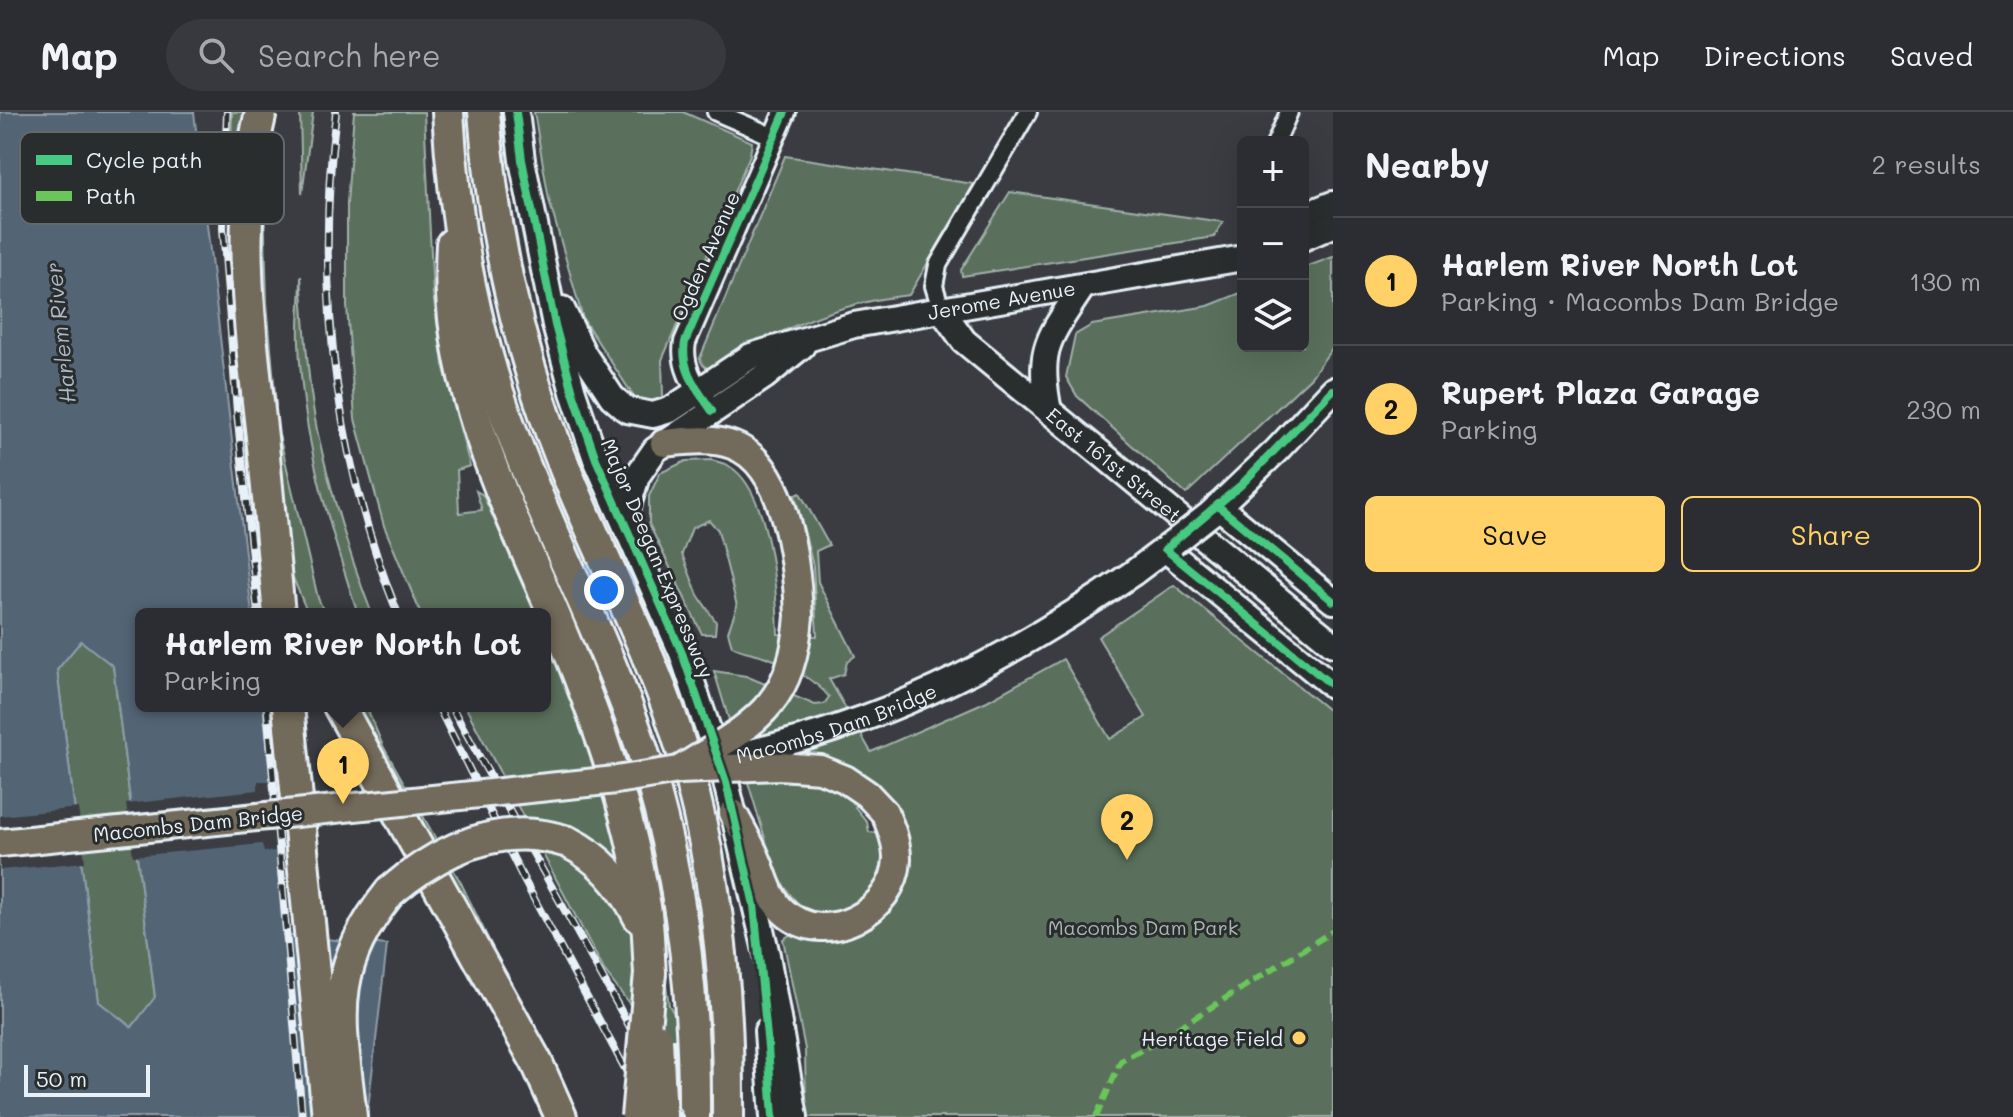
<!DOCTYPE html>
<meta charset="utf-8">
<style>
:root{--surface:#2c2d32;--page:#38393e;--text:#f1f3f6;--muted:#a6a8ac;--line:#48494d;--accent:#ffd166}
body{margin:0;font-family:Mali,sans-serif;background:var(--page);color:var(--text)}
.controls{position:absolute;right:24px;top:24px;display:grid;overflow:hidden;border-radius:12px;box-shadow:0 8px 32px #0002}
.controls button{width:72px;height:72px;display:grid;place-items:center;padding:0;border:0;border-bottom:2px solid var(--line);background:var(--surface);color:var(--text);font:40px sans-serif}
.scale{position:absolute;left:24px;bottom:20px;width:126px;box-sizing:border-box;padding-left:8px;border:4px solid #e8f1f8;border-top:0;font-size:22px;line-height:28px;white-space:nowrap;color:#e8f1f8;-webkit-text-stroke:6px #2a2d2e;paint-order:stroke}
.you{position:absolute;left:604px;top:478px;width:28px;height:28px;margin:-20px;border:6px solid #fff;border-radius:50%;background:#1a73e8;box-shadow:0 0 0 12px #1a73e833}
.badge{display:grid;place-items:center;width:52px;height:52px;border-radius:50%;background:var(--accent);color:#111;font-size:26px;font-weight:700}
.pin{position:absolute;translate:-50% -66px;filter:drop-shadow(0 2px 4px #0008)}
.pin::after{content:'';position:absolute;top:42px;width:28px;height:24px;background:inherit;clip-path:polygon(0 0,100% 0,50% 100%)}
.popup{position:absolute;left:135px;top:496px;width:416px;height:104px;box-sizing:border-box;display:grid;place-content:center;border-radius:12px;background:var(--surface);filter:drop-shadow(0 2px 6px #0005);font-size:26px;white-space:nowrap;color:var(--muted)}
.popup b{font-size:30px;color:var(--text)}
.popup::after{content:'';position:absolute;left:50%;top:100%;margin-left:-16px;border:16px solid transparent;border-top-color:var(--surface)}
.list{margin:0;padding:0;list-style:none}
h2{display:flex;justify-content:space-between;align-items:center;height:104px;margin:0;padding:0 32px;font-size:34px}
h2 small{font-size:26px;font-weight:400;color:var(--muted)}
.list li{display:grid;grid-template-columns:52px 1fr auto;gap:24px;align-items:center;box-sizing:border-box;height:128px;padding:0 32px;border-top:2px solid var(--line)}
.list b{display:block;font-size:30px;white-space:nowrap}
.list p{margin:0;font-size:26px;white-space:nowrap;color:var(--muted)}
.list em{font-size:26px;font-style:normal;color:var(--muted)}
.actions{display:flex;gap:16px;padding:24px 32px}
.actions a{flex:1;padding:18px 0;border:2px solid var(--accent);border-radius:12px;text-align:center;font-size:28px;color:var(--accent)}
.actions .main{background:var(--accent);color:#111}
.icon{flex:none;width:44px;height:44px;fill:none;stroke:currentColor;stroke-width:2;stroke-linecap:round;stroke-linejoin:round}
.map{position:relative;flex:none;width:1333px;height:1005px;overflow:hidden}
header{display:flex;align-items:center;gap:48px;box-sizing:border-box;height:112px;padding:0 40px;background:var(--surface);border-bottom:2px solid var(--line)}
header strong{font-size:38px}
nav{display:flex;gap:44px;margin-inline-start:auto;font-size:28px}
.search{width:560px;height:72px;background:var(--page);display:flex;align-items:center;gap:20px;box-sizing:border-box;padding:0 28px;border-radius:44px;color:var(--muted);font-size:30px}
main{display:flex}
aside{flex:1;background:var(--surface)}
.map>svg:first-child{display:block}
.green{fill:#5a705b;stroke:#a1b0aa;stroke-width:2}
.water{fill:#536575;stroke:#8f9da9;stroke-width:2;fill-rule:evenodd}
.pier{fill:#3a3c42}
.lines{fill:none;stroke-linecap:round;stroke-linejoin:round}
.minor-casing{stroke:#e8f1f8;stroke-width:22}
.tertiary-casing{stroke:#e8f1f8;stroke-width:26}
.secondary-casing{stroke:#e8f1f8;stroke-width:30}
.primary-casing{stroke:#e8f1f8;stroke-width:32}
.motorway-casing{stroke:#e8f1f8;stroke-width:36}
.minor{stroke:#2a2d2e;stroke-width:16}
.tertiary{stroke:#2a2d2e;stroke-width:20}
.secondary{stroke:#2a2d2e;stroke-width:24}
.primary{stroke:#726b5a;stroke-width:26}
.motorway{stroke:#726b5a;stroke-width:30}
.rail-casing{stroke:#e8f1f8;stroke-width:8}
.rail{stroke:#2a2d2e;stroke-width:5;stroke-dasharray:15;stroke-linecap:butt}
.secondary-bridge-casing{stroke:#e8f1f8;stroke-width:30;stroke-linecap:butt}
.primary-bridge-casing{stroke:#e8f1f8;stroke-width:32;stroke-linecap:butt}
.motorway-bridge-casing{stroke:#e8f1f8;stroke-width:36;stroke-linecap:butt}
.secondary-bridge{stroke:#2a2d2e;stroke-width:24}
.primary-bridge{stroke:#726b5a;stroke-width:26}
.motorway-bridge{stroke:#726b5a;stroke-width:30}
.quiet{stroke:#6ac65a;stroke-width:6;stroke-dasharray:12 6;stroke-linecap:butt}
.cycleway-casing{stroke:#2a2d2e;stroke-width:13}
.cycleway{stroke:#46c982;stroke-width:8}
.poi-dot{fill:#ffd166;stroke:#2a2d2e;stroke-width:3}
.labels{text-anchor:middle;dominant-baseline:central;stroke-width:6;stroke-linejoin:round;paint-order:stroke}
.street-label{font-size:20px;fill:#e8f1f8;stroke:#2a2d2e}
.park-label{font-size:20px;fill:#a8b7b1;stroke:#2a2d2e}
.poi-label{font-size:20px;fill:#e8f1f8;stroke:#2a2d2e;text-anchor:end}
.water-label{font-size:22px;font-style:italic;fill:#acb9c4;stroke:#2a2d2e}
.key{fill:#2a2d2e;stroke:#63686b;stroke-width:2}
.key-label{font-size:22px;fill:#e8f1f8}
</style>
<header>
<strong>Map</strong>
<div class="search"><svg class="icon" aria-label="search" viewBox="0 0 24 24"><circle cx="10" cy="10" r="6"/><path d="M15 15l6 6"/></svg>Search here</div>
<nav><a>Map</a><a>Directions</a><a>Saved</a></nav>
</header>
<main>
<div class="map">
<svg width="1333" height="1005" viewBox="0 0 1333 1005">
<rect width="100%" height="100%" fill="#3a3c42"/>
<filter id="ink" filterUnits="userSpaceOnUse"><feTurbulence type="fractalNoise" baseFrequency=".0125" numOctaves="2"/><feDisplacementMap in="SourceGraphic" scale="16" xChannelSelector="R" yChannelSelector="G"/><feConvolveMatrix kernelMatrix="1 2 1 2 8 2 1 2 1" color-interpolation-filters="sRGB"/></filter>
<g filter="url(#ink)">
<g class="green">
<path d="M232 0H258L267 30 264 90 267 190 276 294 266 307 238 180 230 61Z"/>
<path d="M300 0H313L302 82Z"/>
<path d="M354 0H424L433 182 443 252 470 354 457 358 459 401 482 398 476 379 483 383 535 498 532 502H421L384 414 355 307 347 194V91Z"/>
<path d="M534 0H683L752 30 750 43 662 248 663 284 654 293 638 291 583 207 549 88Z"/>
<path d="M785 44 974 72 909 183C835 191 777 218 714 258 706 256 702 255 700 246Z"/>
<path d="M1010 80 1223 110 1214 125 962 164 961 158Z"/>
<path d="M1333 145V235L1311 265 1186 382 1077 284 1066 265 1075 223 1092 213 1208 194 1243 180V234H1303V156Z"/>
<path d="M301 164C305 214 307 268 317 318 331 380 349 443 372 502H358C329 414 302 325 299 231 298 209 301 186 301 164Z"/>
<path d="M280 327 318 486 325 502H308L289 456 275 343Z"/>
<path d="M712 348C717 350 724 351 729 354 770 378 777 480 778 522L817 524 813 454 795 383 800 381 829 433 816 439 818 470 855 544 847 550 844 562 829 567 871 640 987 589 1063 547 1110 627 1146 605 1098 525 1174 473 1333 602V1005H806L805 937 783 827 797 819C820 823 836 825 858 818 902 804 919 741 899 703 893 692 884 683 876 673L855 695 867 710 869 720 883 722C885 737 887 752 881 766 869 799 824 814 797 790 787 781 782 770 775 759L714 559 746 564 815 593 824 592 829 585C817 569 783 550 763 544 752 540 742 540 732 534L728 520 737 494 718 418 709 408 692 416 682 442 698 483 716 510 715 522H702L649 412V384L660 361 686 349Z"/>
<path d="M576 523 658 821 669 893 680 912 678 955 605 860 465 594H545V533L547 535Z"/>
<path d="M81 528 113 554 155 886 131 916 99 890 57 558Z"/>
<path d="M350 594H366L383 634 461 771 524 900Z"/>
</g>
<path class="water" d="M0 0H194L252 502H141V594H263L279 742 283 823 387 833 367 1005H0ZM81 529 113 554 155 885 132 915 99 890 57 558Z"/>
<g class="pier">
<path d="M258 669H269L270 680H277L281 727 275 728 276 739 264 740 262 732 133 744 126 692 258 678Z"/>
<path d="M78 696 85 750 0 758V704Z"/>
</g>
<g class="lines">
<defs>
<g id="minor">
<path d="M716 0 774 25"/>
<path d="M1276 30 1289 0"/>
<path d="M941 197 934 174 938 153 1028 0"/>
</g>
<path id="tertiary" d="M712 299C698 278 680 258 685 230L785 0"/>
<g id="secondary">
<path d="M516 0 522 48 555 213 573 280 596 347 682 541 726 670 767 843 795 1005"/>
<path d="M1303 104 1333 92"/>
<path d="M1303 126 1333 113"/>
<path id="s1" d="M562 197 583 241 612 285 627 298 653 303 670 298 751 244 854 213 1243 146"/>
<path id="s2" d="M941 197 964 229 1333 532"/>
<path d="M1049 299C1036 235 1049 226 1083 174"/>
<path d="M1218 394 1333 489"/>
<path d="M1210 402 1277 338 1333 278"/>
<path d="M624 407 637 364 655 338 765 264 802 234"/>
<path d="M1165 437 1333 574"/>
<path d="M1133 461 1173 431"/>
<path d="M767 919 773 1005"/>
</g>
<g id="primary">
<path d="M664 331C686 329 710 325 732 333 787 352 797 454 799 504"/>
<path d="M733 701C742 717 751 733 758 750 765 767 769 786 783 799 824 838 895 800 897 747 897 730 891 715 884 700"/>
<path d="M0 731 267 704"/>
</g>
<g id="motorway">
<path d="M448 0C454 110 475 223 514 326 553 430 606 529 641 634 680 752 695 881 694 1005"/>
<path d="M484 0C493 123 519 244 566 359 601 445 645 528 675 616 716 740 729 875 728 1005"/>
<path d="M452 132C443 270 506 389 558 512 595 602 628 693 644 789 649 813 648 837 650 861"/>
<path d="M264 344 279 502"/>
<path d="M288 594 328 1005"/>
<path d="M339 594 537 951 561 1005"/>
<path d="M568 730C600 746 623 772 639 805"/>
<path d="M351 1005C341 910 325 861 390 780"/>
</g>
</defs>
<use href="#minor" class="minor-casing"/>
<use href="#tertiary" class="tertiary-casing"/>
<use href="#secondary" class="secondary-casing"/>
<use href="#primary" class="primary-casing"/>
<use href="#motorway" class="motorway-casing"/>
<use href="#minor" class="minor"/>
<use href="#tertiary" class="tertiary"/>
<use href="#secondary" class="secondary"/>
<use href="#primary" class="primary"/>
<use href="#motorway" class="motorway"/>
<defs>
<g id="rail">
<path d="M227 0 223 116 237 300 258 502"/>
<path d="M336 0C315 173 333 340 398 502"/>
<path d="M267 594 302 1005"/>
<path d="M438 594 524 768 651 1005"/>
<path d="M451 594 680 1005"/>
</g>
</defs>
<use href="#rail" class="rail-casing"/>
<use href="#rail" class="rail"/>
<defs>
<g id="secondary-bridge">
<path d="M1173 431 1210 402"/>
<path id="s3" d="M712 650C756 639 799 629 842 614 947 579 1043 524 1133 461"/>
</g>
<g id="primary-bridge">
<path d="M679 658C751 612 792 598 799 504"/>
<path d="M267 704 616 668 679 658 780 654 820 657 845 667 867 682 884 700"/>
</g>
<g id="motorway-bridge">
<path d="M261 0C233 114 252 229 264 344"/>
<path d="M390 780C440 737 501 708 568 730"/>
<path d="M657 927 661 1005"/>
<path d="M637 1005 650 861"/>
</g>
</defs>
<use href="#secondary-bridge" class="secondary-bridge-casing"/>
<use href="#primary-bridge" class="primary-bridge-casing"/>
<use href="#motorway-bridge" class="motorway-bridge-casing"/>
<use href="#secondary-bridge" class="secondary-bridge"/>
<use href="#primary-bridge" class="primary-bridge"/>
<use href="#motorway-bridge" class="motorway-bridge"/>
<path class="quiet" d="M1096 1005 1121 949 1154 931 1333 819"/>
<defs>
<g id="cycleway">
<path d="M516 0 522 48 555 213 573 280 596 347 682 541 726 670 754 793 768 935 773 1005"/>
<path d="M1333 278 1241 373 1165 437 1333 574"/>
<path d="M712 299C698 278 680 258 685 230L785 0"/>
<path d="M1218 394 1333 489"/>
</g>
</defs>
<use href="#cycleway" class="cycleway-casing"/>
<use href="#cycleway" class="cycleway"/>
</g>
</g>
<circle class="poi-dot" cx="1299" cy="926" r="8"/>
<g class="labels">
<g class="street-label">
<text transform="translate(705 144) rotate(-66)">Ogden Avenue</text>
<text stroke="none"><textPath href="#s1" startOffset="520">Jerome Avenue</textPath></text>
<text stroke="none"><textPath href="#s2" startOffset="234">East 161st Street</textPath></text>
<text transform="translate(658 446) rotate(67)">Major Deegan Expressway</text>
<text stroke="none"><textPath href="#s3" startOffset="130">Macombs Dam Bridge</textPath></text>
<text transform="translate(198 711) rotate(-6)">Macombs Dam Bridge</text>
</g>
<g class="park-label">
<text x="1143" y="815">Macombs Dam Park</text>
</g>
<g class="poi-label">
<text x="1283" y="926">Heritage Field</text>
</g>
<g class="water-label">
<text transform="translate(60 221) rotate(-96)">Harlem River</text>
</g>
</g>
<rect x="20" y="20" width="264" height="92" rx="12" class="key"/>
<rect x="36" y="43" width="36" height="10" fill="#46c982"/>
<rect x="36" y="79" width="36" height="10" fill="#6ac65a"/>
<g class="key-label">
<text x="86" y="56">Cycle path</text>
<text x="86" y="92">Path</text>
</g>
</svg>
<div class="controls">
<button>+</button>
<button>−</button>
<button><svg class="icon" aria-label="layers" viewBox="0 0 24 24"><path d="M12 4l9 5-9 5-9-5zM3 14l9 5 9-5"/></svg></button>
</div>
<div class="scale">50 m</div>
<div class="you"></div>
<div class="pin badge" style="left:343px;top:692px">1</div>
<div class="popup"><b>Harlem River North Lot</b>Parking</div>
<div class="pin badge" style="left:1127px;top:748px">2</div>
</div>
<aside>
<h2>Nearby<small>2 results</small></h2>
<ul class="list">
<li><span class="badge">1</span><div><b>Harlem River North Lot</b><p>Parking · Macombs Dam Bridge</p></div><em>130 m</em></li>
<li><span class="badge">2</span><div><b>Rupert Plaza Garage</b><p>Parking</p></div><em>230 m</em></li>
</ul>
<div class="actions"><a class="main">Save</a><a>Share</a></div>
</aside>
</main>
